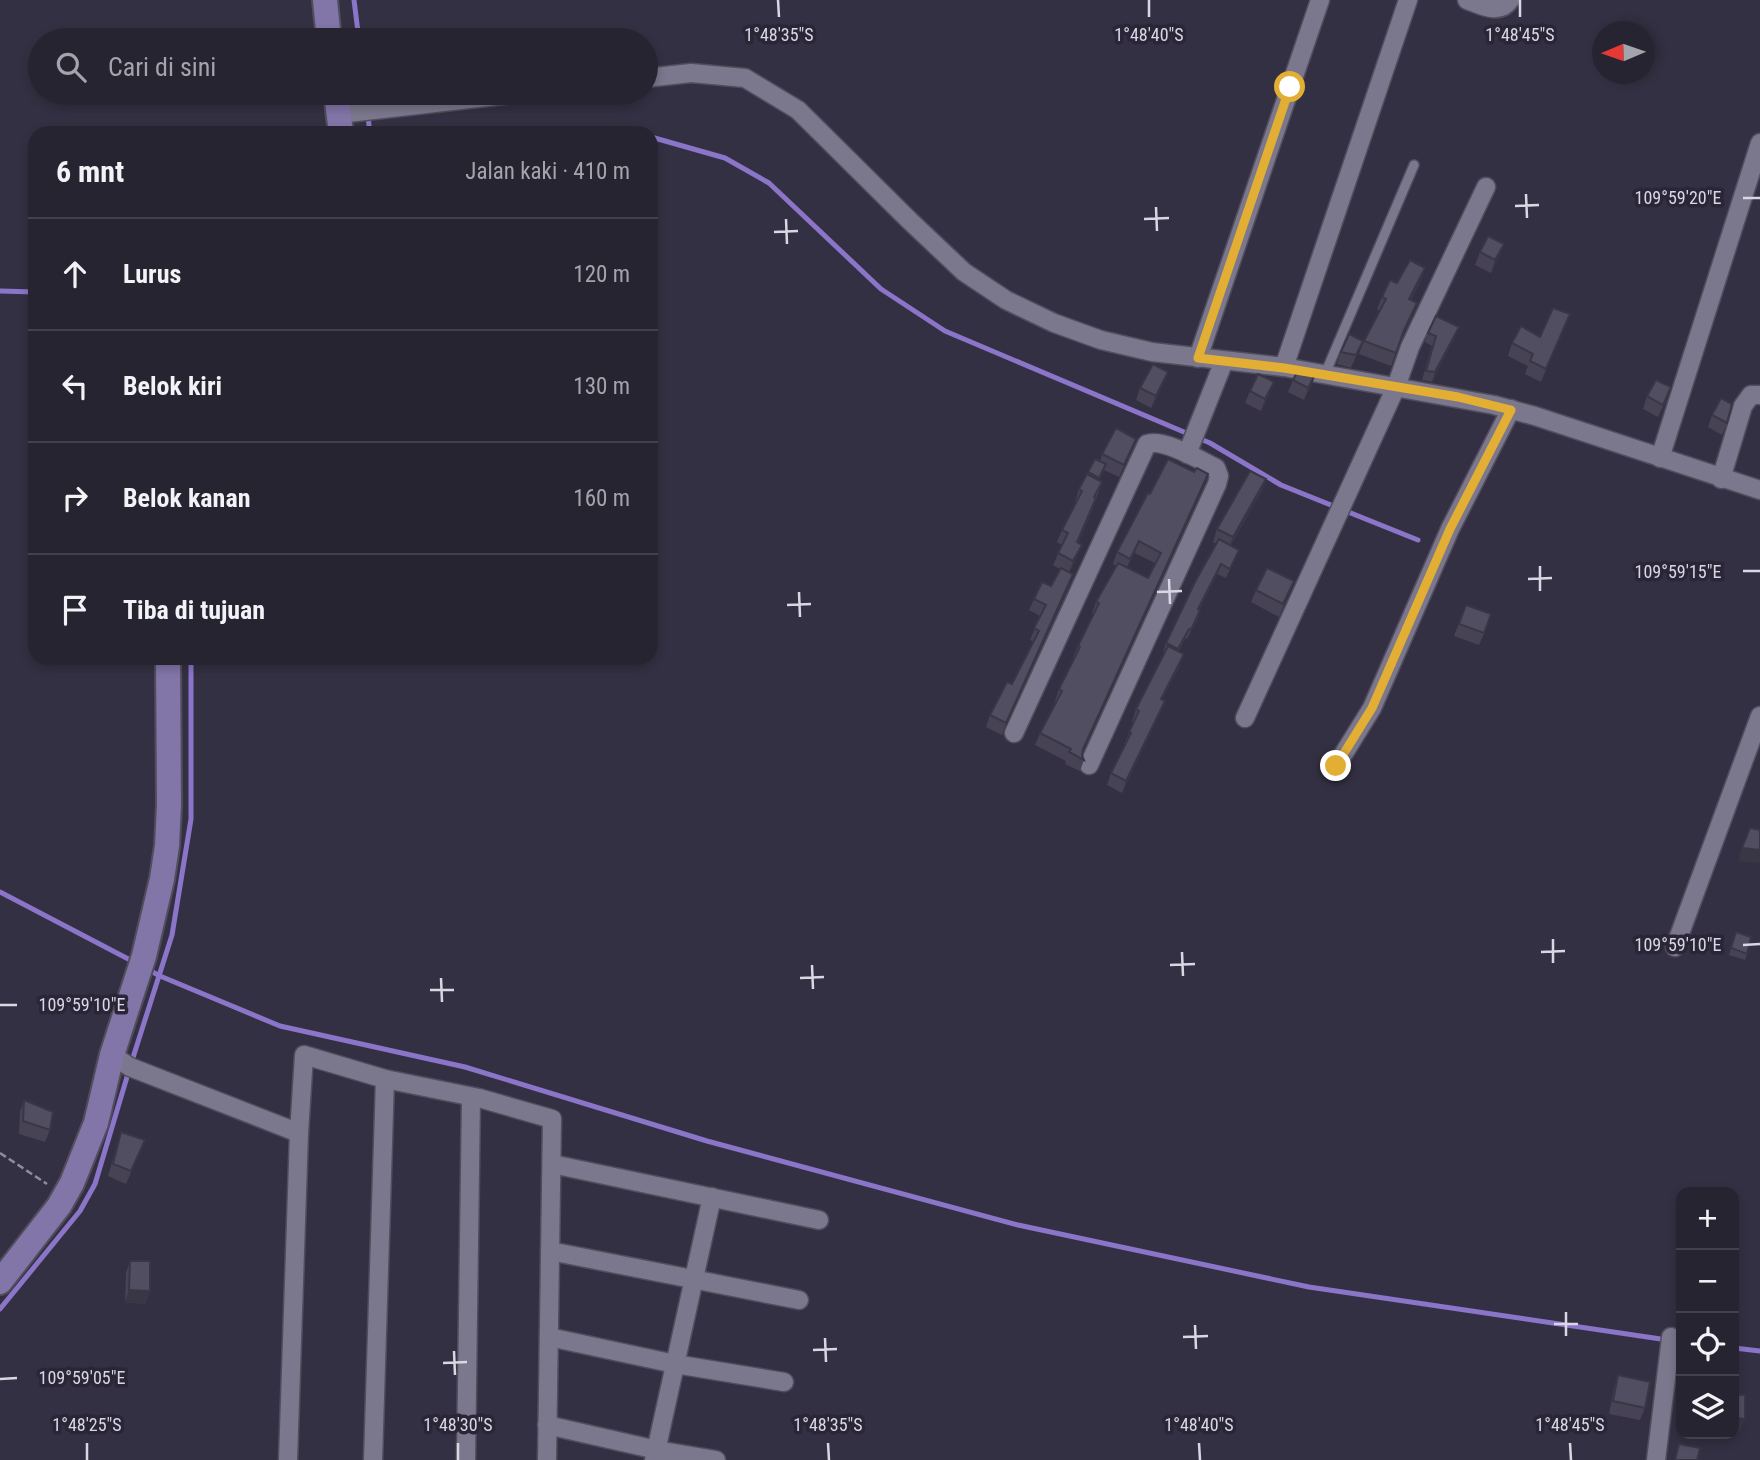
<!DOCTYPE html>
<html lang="id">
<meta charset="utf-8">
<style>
:root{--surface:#272432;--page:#2f2c3a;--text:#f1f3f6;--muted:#a4a4ac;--line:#43414d}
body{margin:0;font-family:"Roboto Condensed",sans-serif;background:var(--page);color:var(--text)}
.controls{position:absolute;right:21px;bottom:21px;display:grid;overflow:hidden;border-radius:14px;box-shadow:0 4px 10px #0003}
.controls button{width:63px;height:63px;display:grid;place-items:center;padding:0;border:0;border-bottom:2px solid var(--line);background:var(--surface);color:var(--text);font:35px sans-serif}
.compass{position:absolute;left:1592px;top:21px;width:63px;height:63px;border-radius:50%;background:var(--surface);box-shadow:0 4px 10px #0003;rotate:268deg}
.stop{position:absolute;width:21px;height:21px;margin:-16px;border:5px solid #e2af34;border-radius:50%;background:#fff}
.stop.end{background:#e2af34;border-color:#fff;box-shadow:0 2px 7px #0008}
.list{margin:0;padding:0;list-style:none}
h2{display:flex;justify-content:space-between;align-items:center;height:91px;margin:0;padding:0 28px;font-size:30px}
h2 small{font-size:23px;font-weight:400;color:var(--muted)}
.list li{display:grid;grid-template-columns:46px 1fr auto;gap:21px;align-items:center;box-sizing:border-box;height:112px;padding:0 28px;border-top:2px solid var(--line)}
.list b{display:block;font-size:26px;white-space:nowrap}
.list em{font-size:23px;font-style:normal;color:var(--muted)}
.icon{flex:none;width:38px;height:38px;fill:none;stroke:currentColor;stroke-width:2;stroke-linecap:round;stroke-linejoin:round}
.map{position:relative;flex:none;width:1760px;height:1460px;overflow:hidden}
.search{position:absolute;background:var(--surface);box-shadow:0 4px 10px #0003;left:28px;top:28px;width:630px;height:77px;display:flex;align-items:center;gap:18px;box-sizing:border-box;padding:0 24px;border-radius:38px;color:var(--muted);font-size:26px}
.panel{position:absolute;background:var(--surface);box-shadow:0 4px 10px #0003;left:28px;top:126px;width:630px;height:539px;border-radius:21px}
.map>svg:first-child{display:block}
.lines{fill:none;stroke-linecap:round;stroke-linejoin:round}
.stream{stroke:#8b75c9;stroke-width:5}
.lane-casing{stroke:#514d5d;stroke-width:12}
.street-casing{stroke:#514d5d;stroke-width:21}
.secondary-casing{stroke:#514d5d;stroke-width:28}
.path{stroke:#8e8b9a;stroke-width:2.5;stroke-dasharray:7 3.5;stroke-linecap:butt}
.lane{stroke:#7b778d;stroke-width:9}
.street{stroke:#7b778d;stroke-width:18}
.secondary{stroke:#8275a8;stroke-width:24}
.wall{fill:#474354;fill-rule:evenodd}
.shaded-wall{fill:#393745}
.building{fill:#524e62;stroke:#393745;stroke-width:2}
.route{stroke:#e2af34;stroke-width:9}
.ticks{fill:none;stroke:#d9d7e3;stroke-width:2.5}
.ticks-label{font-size:18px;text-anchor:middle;fill:#d9d7e3;stroke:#2a2638;stroke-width:7;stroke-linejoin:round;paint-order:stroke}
</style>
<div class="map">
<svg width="1760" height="1460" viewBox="0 0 1760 1460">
<rect width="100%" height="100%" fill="#343043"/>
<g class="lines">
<g class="stream">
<path d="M354 0 359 40"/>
<path d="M365 93 370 133"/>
<path d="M575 133 603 131 638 133"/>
<path d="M651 137 725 158 769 183 881 289 945 331 1210 443 1281 485 1418 540"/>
<path d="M0 291 35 292"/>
<path d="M0 892 134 962"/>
<path d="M145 968 160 976 280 1026 465 1067 707 1141 1018 1225 1309 1287 1681 1342"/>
<path d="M0 1309 80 1211 95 1184 130 1067 172 935 191 819V658"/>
<path d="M1734 1348 1760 1351"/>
</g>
<defs>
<path id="lane" d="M1325 374 1414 165"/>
<g id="street">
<path d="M1467 0C1481 5 1499 16 1510 0"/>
<path d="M646 78 691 73 745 78 798 110 910 221 964 272 1006 300 1054 323 1101 340 1152 352 1284 367 1494 405 1535 416 1760 490"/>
<path d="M339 114 522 93"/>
<path d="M1198 358 1320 0"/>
<path d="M1284 367 1408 0"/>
<path d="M1187 454 1224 361"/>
<path d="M1660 458 1760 143"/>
<path d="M1721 479 1743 406 1751 395H1760"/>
<path d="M1245 718 1396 387 1410 347 1486 187"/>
<path d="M1014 733 1147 444C1163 438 1200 460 1216 468L1219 476 1217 484 1089 765"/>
<path d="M1336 766 1372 708 1450 529 1511 409"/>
<path d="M1675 947 1760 716"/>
<path d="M112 1055 130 1067 299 1133"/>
<path d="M552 1164 819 1220"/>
<path d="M550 1251 799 1300"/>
<path d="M549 1337 675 1364 784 1382"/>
<path d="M547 1425 657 1450 716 1460"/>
<path d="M288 1460 299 1133 304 1055 385 1079 479 1098 552 1119 547 1460"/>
<path d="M373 1460 385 1079"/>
<path d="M466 1460 471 1097"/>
<path d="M654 1460 712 1197"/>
<path d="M1656 1460 1671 1337"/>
</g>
<g id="secondary">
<path d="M325 0 329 40"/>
<path d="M336 93 341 133"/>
<path d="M0 1282 59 1206 72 1183 96 1123 112 1055 144 956 162 879 167 846 169 805 168 658"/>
</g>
</defs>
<use href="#lane" class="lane-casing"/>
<use href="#street" class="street-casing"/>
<use href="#secondary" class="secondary-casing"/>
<path class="path" d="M0 1153 47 1184"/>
<use href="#lane" class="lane"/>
<use href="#street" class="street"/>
<use href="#secondary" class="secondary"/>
</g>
<g class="wall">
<path d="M1504 244 1499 256 1491 273 1475 265 1480 252Z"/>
<path d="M1425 268 1421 280 1411 300 1412 316 1400 341 1391 366 1359 354 1364 341 1380 311 1377 309 1382 297 1397 283Z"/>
<path d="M1570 314 1541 382 1525 374 1528 366 1508 356 1512 343 1540 337Z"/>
<path d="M1428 333 1455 336 1432 382 1422 380 1432 346 1425 342Z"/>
<path d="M1363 341 1351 368 1337 364 1341 352Z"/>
<path d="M1293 380 1312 384 1304 400 1288 392Z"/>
<path d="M1274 382 1269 394 1261 411 1245 403 1250 391Z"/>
<path d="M1163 384 1151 408 1136 400 1140 388Z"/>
<path d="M1647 396 1667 400 1658 417 1643 409Z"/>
<path d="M1712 415 1727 423 1722 435 1708 427Z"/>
<path d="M1131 451 1119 477 1104 470 1099 480 1102 482 1092 511 1078 543 1077 557 1069 572 1073 574 1069 586 1002 735 986 727 990 715 1012 684 1034 642 1030 640 1040 616 1029 610 1034 599 1051 586 1060 569 1053 565 1062 545 1057 542 1062 530 1076 502H1075L1079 489 1095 459 1100 461 1102 454Z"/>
<path d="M1266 479 1261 492 1231 545 1239 550 1226 578 1217 574 1199 610H1200L1197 620 1187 639 1185 638 1179 651 1180 666 1162 699 1165 701 1160 713 1122 793 1107 785 1111 773 1126 745 1124 744 1134 723 1132 722 1136 709 1164 654 1163 653 1166 643 1217 544 1213 542 1217 529Z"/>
<path d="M1204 485 1082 752V755L1084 760 1080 771 1065 764 1066 761 1035 745 1040 733 1056 702 1055 701 1059 689 1074 658H1073L1078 646 1093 614 1092 613 1096 602 1116 566 1113 564 1117 552 1150 494ZM1135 553 1155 563 1148 578 1127 567Z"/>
<path d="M1294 581 1279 617 1251 602 1256 590Z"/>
<path d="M1466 605 1487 627 1479 645 1454 636Z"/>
<path d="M1736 932 1747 954 1745 960 1729 955Z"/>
<path d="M24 1100 50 1130 45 1142 19 1134 20 1112Z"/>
<path d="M121 1132 145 1140 126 1184 108 1176 117 1145Z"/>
<path d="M130 1261 150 1291 145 1304 125 1302 126 1273Z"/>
<path d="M1618 1375 1645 1408 1640 1420 1609 1414 1614 1388Z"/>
</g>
<g class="shaded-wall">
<path d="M1504 244 1499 256 1491 273 1495 260Z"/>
<path d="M1425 268 1421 280 1405 312 1409 299Z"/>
<path d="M1417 303 1412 316 1400 342 1404 330Z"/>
<path d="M1570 314 1566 326 1541 382 1546 369Z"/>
<path d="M1459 327 1455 336 1432 382 1435 372Z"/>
<path d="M1363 341 1358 354 1351 368 1356 355Z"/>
<path d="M1317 371 1312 384 1304 400 1308 388Z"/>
<path d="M1168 372 1163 384 1151 408 1156 396Z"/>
<path d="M1274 382 1269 394 1261 411 1265 399Z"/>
<path d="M1671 387 1667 400 1658 417 1663 405Z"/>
<path d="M1208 474 1204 485 1079 760 1083 749Z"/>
<path d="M1266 479 1261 492 1228 550 1233 537Z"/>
<path d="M1096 498 1092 511 1072 555 1077 542Z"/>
<path d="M1139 541 1135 553 1126 571 1130 559Z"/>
<path d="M1082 545 1077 557 1069 573 1073 561Z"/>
<path d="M1221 564 1217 574 1195 619 1198 609Z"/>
<path d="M1073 574 1069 586 1002 735 1006 723Z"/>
<path d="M1184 654 1180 666 1156 711 1161 699Z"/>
<path d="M1165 701 1160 713 1122 793 1126 781Z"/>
<path d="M1742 848 1760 850V863L1738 861Z"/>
<path d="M129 1290 150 1291 145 1304 125 1302Z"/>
<path d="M1734 1418 1745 1419 1740 1431H1734Z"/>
</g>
<g class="building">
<path d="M1488 236 1504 244 1495 260 1480 252Z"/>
<path d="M1410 260 1425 268 1409 299 1417 303 1404 330 1396 353 1364 341 1386 299 1382 297 1390 280 1397 283Z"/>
<path d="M1553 308 1570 314 1546 369 1530 361 1533 354 1512 343 1521 326 1540 337Z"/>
<path d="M1436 316 1459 327 1435 372 1426 371 1436 336 1428 333Z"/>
<path d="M1349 334 1363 341 1356 355 1341 352Z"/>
<path d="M1153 364 1168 372 1156 396 1140 388Z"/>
<path d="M1299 368 1317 371 1308 388 1293 380Z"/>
<path d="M1258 374 1274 382 1265 399 1250 391Z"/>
<path d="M1656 380 1671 387 1663 405 1647 396Z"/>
<path d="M1721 398 1732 404 1727 423 1712 415Z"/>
<path d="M1116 428 1136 439 1124 465 1102 454Z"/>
<path d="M1095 459 1106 464 1099 478 1088 472Z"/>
<path d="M1168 459 1194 472 1197 468 1208 474 1083 749 1082 755 1084 760 1069 752 1071 749 1040 733 1062 691 1059 689 1080 647 1078 646 1099 603 1096 602 1118 563 1148 578 1161 553 1139 541 1130 559 1117 552 1148 493 1150 494Z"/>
<path d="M1250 471 1266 479 1233 537 1217 529Z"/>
<path d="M1087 474 1102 482 1094 497 1096 498 1077 542 1082 545 1073 561 1058 553 1068 533 1062 530 1082 491 1079 489Z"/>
<path d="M1219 539 1239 550 1230 569 1221 564 1198 609 1200 610 1191 630 1189 629 1178 649 1166 643 1195 582Z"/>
<path d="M1061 568 1073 574 1006 723 990 715 1007 682 1012 684 1039 631 1034 628 1046 605 1034 599 1042 582 1051 586Z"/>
<path d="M1267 568 1294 581 1283 604 1256 590Z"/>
<path d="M1466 605 1491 614 1484 633 1459 624Z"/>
<path d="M1168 646 1184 654 1161 699 1165 701 1126 781 1111 773 1131 733 1129 732 1139 711 1136 709Z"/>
<path d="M1750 828 1760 830V850L1742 848Z"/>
<path d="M1736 932 1751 937 1747 954 1731 948Z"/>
<path d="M24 1100 53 1112 50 1130 23 1121Z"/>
<path d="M121 1132 145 1140 131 1171 113 1164Z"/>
<path d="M130 1261H150V1291L129 1290Z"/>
<path d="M1618 1375 1650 1382 1645 1408 1613 1401Z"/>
<path d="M1734 1395H1745V1419L1734 1418Z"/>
<path d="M1679 1444 1700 1448 1697 1460H1675Z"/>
</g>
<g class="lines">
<path class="route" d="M1290 87 1198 358 1284 368 1458 397 1511 410 1450 529 1372 708 1336 766"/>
</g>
<path class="ticks" d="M778 0 779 17M1149 0V17M1520 0V17M1526 194 1527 218M1743 198H1760M1515 206 1539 205M1156 207 1157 231M786 219 787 244M1144 219 1169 218M774 232 798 231M1540 566V591M1743 571H1760M1169 579 1170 604M1528 579 1552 578M799 592 800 617M1157 592 1182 591M787 605 811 604M1553 939V963M1743 945 1760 944M1182 952 1183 976M1541 952 1565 951M812 965 813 989M1170 965 1195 964M441 978 442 1002M800 978 824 977M430 990H454M0 1005H17M1566 1312V1336M1554 1324H1578M1195 1325 1196 1349M1183 1337 1208 1336M825 1338 826 1362M813 1350 837 1349M454 1351 455 1375M443 1363 467 1362M0 1379 17 1378M87 1443V1460M458 1443V1460M828 1443 829 1460M1199 1443 1200 1460M1570 1443 1571 1460"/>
<g class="ticks-label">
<text x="779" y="41">1°48'35"S</text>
<text x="1149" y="41">1°48'40"S</text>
<text x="1520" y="41">1°48'45"S</text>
<text x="1678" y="204">109°59'20"E</text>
<text x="1678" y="578">109°59'15"E</text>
<text x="1678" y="951">109°59'10"E</text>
<text x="82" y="1011">109°59'10"E</text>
<text x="82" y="1384">109°59'05"E</text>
<text x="87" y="1431">1°48'25"S</text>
<text x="458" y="1431">1°48'30"S</text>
<text x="828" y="1431">1°48'35"S</text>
<text x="1199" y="1431">1°48'40"S</text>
<text x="1570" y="1431">1°48'45"S</text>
</g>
</svg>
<div class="controls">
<button>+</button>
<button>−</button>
<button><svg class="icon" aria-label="locate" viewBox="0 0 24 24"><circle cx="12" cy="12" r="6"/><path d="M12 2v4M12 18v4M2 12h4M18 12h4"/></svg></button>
<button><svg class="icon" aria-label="layers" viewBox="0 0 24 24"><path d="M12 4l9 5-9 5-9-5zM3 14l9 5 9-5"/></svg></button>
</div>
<svg class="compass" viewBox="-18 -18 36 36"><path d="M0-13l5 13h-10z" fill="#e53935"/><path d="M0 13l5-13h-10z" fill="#a4a4ac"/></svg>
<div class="stop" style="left:1290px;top:87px"></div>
<div class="stop end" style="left:1336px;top:766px"></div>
<div class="search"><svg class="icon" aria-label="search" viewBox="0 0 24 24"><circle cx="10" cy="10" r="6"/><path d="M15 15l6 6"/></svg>Cari di sini</div>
<section class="panel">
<h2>6 mnt<small>Jalan kaki · 410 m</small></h2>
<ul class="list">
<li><svg class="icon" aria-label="ahead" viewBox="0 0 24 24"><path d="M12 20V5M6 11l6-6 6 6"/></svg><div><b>Lurus</b></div><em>120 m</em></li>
<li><svg class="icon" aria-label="left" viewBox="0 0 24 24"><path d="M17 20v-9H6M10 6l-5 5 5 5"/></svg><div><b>Belok kiri</b></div><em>130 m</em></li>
<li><svg class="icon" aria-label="right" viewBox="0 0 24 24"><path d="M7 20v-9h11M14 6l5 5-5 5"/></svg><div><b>Belok kanan</b></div><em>160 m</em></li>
<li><svg class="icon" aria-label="arrive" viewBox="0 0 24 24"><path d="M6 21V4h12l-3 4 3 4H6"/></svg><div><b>Tiba di tujuan</b></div></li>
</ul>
</section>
</div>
